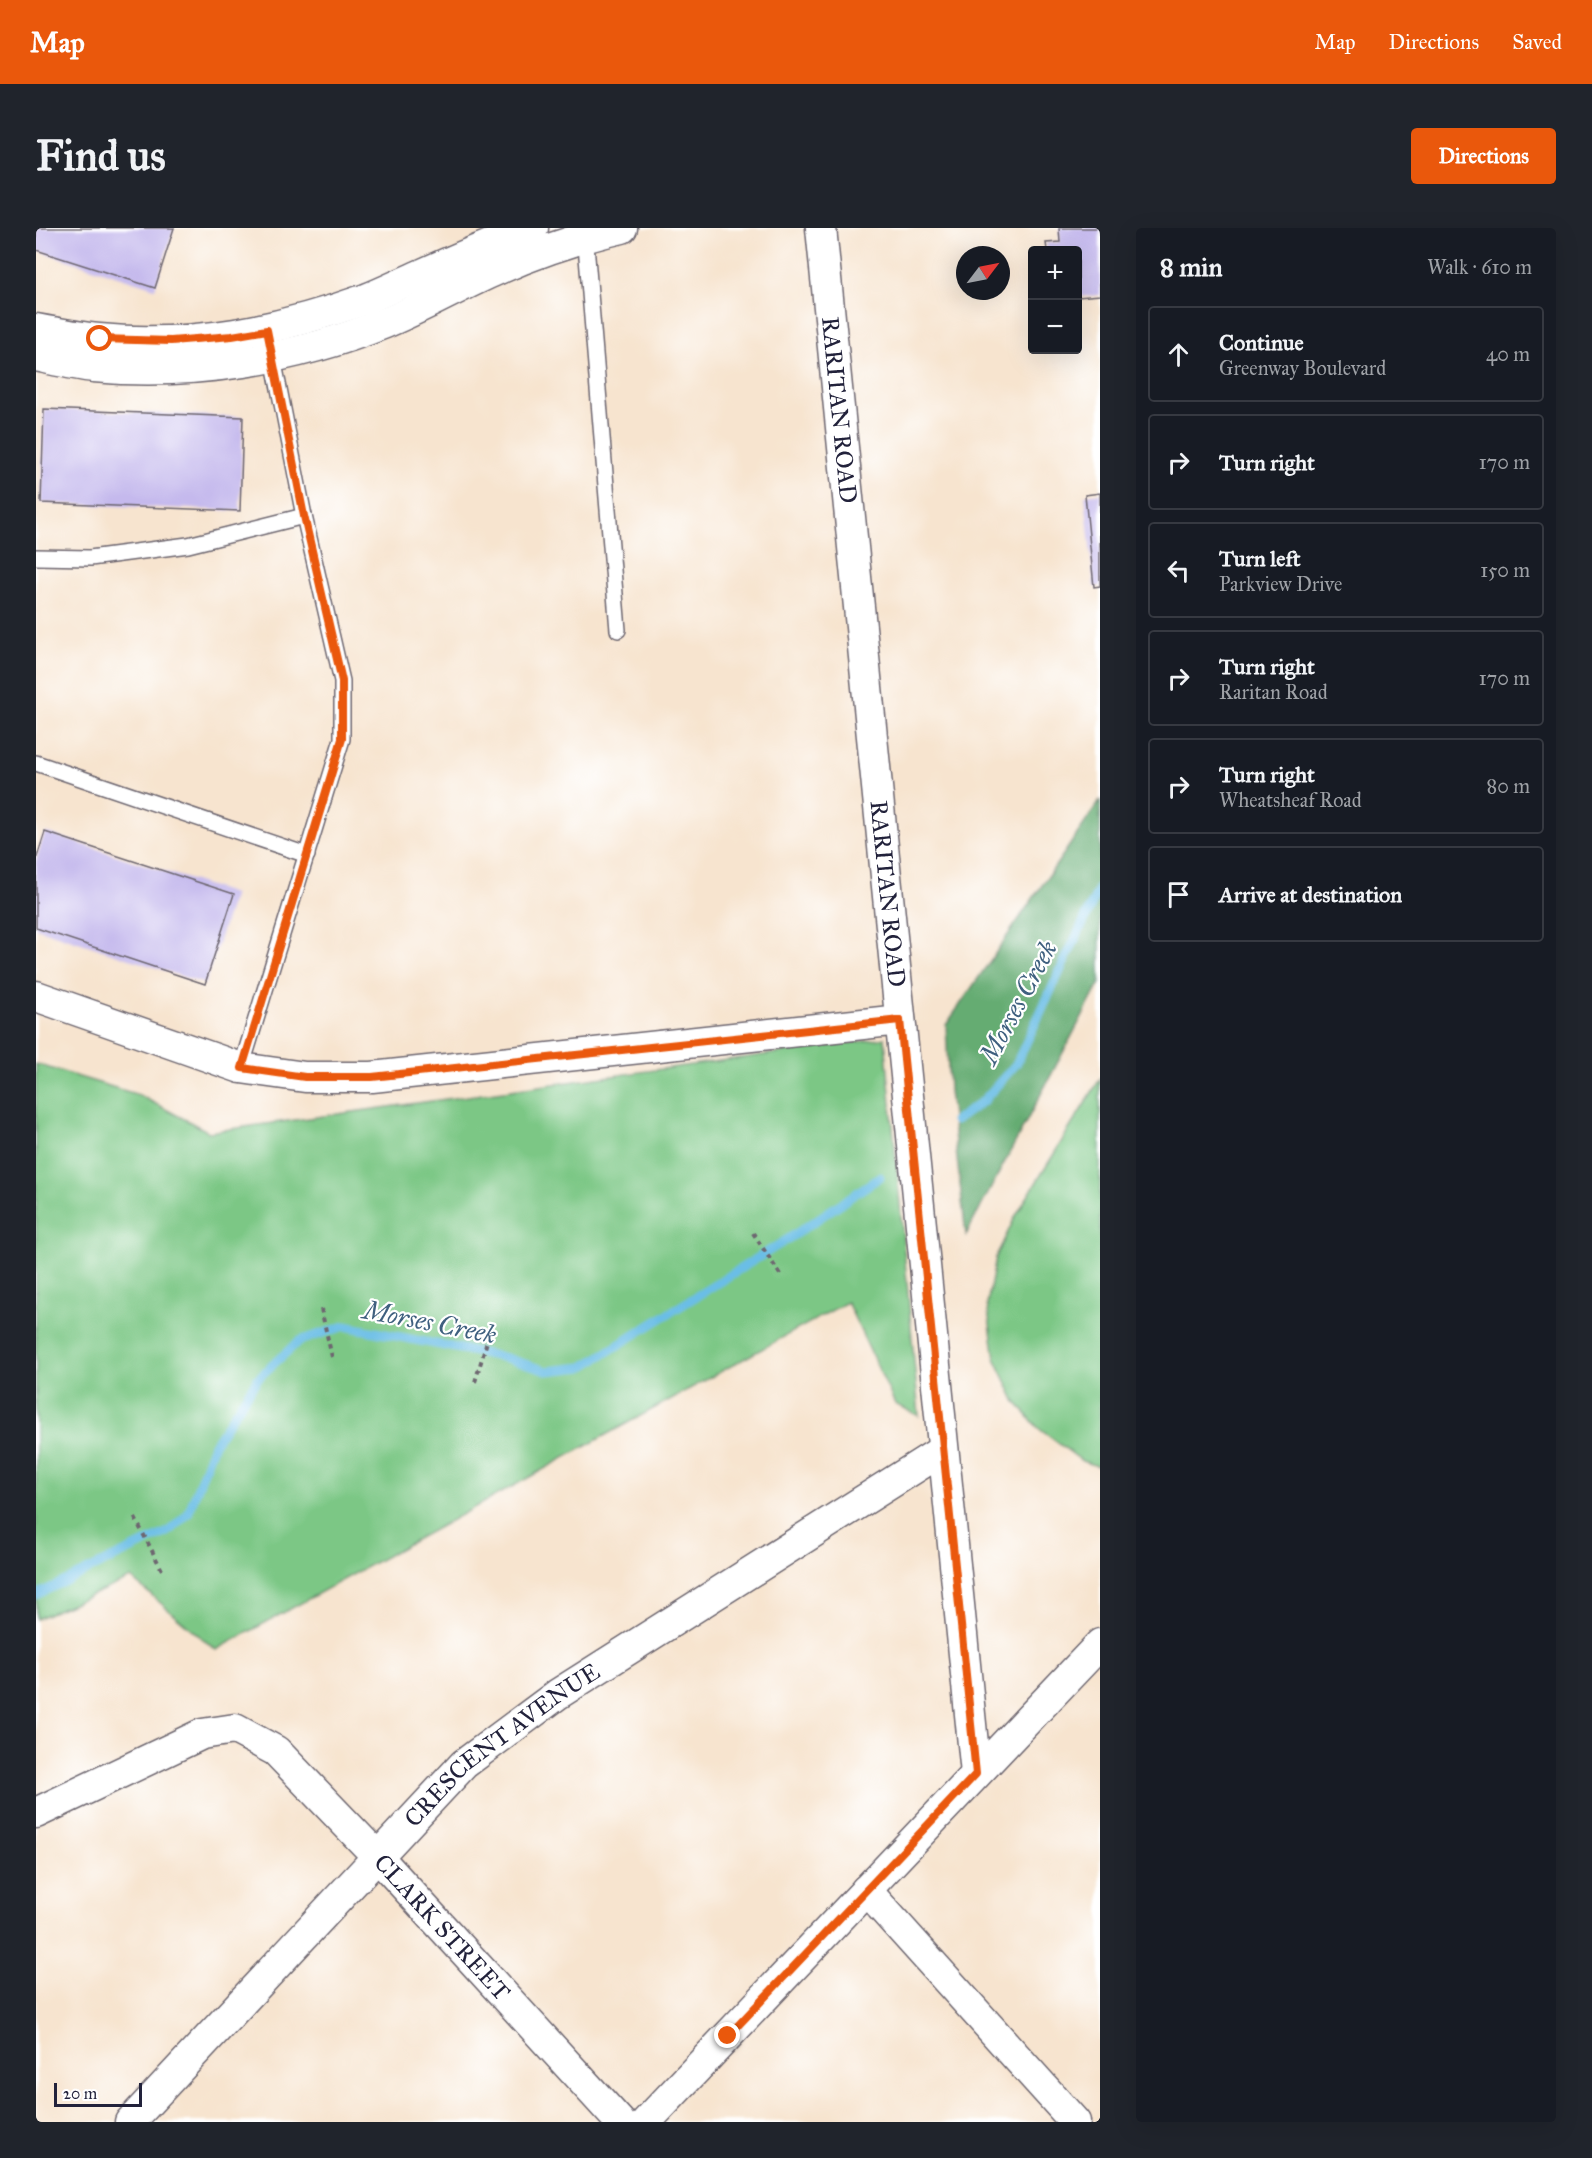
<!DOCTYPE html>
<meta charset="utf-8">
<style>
:root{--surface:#171b24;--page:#20242c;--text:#f1f3f6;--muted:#9ea1a6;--line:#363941;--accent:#ea580c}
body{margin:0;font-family:"IM FELL Great Primer",serif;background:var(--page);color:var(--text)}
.controls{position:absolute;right:18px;top:18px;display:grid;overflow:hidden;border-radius:6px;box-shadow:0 6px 24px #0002}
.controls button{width:54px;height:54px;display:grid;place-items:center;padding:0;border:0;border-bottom:2px solid var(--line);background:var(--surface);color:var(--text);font:30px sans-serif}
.compass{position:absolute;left:920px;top:18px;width:54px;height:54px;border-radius:50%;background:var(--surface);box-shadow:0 6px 24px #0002;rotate:58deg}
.scale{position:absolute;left:18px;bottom:15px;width:88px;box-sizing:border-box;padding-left:6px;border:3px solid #22223b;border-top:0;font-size:16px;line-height:21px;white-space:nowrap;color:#22223b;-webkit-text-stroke:4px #fff;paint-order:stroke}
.stop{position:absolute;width:18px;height:18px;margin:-14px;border:4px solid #ea580c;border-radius:50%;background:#fff}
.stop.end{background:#ea580c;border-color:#fff;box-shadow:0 2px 6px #0008}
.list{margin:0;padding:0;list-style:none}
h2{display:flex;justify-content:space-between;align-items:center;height:78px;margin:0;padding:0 24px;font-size:26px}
h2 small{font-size:20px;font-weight:400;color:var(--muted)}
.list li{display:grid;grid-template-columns:39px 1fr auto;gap:18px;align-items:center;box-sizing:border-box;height:96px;margin:0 12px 12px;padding:0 12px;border:2px solid var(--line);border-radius:6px}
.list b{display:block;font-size:22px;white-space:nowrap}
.list p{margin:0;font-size:20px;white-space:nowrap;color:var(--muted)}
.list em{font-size:20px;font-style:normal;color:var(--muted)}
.icon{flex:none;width:33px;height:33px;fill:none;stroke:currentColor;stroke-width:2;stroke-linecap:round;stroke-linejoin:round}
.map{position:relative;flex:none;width:1064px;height:1894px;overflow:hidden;border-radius:6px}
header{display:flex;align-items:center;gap:36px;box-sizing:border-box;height:84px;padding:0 30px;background:var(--accent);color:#fff}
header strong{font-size:28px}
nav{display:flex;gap:33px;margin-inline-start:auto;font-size:21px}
.intro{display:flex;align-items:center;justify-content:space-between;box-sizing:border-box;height:144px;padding:0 36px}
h1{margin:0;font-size:42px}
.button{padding:15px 27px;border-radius:6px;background:var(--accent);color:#fff;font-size:21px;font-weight:700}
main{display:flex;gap:36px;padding:0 36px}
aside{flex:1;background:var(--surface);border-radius:6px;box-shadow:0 6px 24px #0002}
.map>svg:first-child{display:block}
.green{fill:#7cc785;stroke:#4f7460;stroke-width:1.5}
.forest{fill:#65ac72;stroke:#446756;stroke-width:1.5}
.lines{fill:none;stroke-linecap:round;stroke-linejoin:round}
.stream{stroke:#6abee6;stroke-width:9}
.building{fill:#c5b9ed}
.service-casing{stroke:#6d666f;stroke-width:18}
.minor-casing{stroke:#6d666f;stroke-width:33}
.path{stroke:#6d666f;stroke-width:4;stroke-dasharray:4.5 4.5;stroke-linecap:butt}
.service{stroke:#fff;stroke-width:15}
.minor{stroke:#fff;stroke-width:30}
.route{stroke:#ea580c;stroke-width:8}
.labels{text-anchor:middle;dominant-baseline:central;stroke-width:4.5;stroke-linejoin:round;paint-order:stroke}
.street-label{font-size:24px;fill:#22223b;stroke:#fff}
.water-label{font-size:26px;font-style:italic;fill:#3f607f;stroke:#fff}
</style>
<header>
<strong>Map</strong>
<nav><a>Map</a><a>Directions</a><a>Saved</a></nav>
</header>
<div class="intro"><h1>Find us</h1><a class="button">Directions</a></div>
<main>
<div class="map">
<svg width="1064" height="1894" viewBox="0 0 1064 1894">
<rect width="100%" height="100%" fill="#fff"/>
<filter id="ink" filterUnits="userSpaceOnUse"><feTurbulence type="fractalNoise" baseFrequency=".0167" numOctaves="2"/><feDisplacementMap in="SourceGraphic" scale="12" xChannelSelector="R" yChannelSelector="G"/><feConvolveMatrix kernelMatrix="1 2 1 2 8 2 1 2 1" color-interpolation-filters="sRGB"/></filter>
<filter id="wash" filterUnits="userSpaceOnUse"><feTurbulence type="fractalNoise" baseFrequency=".008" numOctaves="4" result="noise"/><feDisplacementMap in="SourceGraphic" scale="24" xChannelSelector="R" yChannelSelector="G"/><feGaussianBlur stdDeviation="1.35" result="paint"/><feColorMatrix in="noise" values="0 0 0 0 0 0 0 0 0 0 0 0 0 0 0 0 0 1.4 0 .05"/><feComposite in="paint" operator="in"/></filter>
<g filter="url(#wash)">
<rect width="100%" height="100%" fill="#f7e4cf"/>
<g class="green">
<path d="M849 810 883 1188 859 1176 811 1074 180 1422 95 1350 0 1391V836L103 867 173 904Z"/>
<path d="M1064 851V1239L1046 1233 1002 1200 980 1174 959 1130 951 1076 960 1029 979 989Z"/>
</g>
<path class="forest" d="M1064 573V755L930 1007 913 863 910 797Z"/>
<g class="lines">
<g class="stream">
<path d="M919 893 947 873 980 836 1064 659"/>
<path d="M0 1367 132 1304 152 1286 178 1216 222 1150 263 1113 309 1098 470 1130 511 1143 547 1139 752 1011 844 949"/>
</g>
</g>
<g id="blocks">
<g class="building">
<path d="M0 0H138L119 60 0 22Z"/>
<path d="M1023 0H1064V67L1042 69V22H1011L1010 15 1024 14Z"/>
<path d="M8 181 207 189 204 283 5 275Z"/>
<path d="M1064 265V358L1058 359 1049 267Z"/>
<path d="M9 604 198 666 169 756 0 700V632Z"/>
</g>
</g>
</g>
<g filter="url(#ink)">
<use href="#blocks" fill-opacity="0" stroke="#6d666f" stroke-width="1.5"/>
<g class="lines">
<defs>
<g id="service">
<path d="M549 5 582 402"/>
<path d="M0 329 54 330 152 317 268 288"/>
<path d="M0 535 271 627"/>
<path d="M205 840 306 511V453L268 288 236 125"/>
</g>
<g id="minor">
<path id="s1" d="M785 0 940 1546"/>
<path d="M0 101C21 105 42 109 63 111 156 120 243 102 330 71 348 64 366 55 384 47 422 30 459 14 497 0"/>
<path d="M0 128C19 132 39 137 58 139 156 148 258 132 349 95 386 80 420 60 456 44 498 25 542 10 586 0"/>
<path d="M0 768 205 840 269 849H336L864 792"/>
<path id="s2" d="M0 1585 166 1506 199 1501 240 1523 341 1628 584 1894"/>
<path d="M830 1662 1039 1894"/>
<path id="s3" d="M94 1894 428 1536 522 1466 907 1222"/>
<path d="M610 1894 1064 1416"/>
</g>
</defs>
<use href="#service" class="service-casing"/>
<use href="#minor" class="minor-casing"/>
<g class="path">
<path d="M717 1005 745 1048"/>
<path d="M285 1081 296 1129"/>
<path d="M439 1154 455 1100"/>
<path d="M99 1290 127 1344"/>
</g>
<use href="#service" class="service"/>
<use href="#minor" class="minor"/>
</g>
</g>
<g class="lines" filter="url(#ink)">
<path class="route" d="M64 111 135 113 196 108 231 102 268 288 306 453V511L206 840 269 849H336L864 792 940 1546 692 1808"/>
</g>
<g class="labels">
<g class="street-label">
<text stroke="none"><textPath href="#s1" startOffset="183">RARITAN ROAD</textPath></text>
<text stroke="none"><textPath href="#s1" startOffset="669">RARITAN ROAD</textPath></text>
<text stroke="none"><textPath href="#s3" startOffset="531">CRESCENT AVENUE</textPath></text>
<text stroke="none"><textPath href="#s2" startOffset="506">CLARK STREET</textPath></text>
</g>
<g class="water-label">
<text transform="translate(982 774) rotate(-62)">Morses Creek</text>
<text transform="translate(394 1094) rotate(11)">Morses Creek</text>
</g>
</g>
</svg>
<div class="controls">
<button>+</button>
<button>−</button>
</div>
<svg class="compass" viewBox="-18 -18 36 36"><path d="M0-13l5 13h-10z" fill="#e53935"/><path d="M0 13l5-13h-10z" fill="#9ea1a6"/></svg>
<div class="scale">20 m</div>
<div class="stop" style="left:64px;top:111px"></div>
<div class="stop end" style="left:692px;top:1808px"></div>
</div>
<aside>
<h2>8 min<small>Walk · 610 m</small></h2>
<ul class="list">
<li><svg class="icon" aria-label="ahead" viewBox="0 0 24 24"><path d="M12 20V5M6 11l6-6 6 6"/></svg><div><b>Continue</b><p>Greenway Boulevard</p></div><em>40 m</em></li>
<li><svg class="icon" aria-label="right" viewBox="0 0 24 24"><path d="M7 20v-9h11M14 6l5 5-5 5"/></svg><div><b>Turn right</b></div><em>170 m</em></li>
<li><svg class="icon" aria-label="left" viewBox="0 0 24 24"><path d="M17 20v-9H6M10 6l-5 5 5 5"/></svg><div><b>Turn left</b><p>Parkview Drive</p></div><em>150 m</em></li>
<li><svg class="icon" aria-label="right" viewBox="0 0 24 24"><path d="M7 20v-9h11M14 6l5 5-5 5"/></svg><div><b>Turn right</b><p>Raritan Road</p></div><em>170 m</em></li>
<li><svg class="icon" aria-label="right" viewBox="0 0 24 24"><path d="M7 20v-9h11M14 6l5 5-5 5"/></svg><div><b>Turn right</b><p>Wheatsheaf Road</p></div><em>80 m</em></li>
<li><svg class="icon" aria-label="arrive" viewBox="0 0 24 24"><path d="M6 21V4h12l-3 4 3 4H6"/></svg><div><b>Arrive at destination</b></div></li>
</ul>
</aside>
</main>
